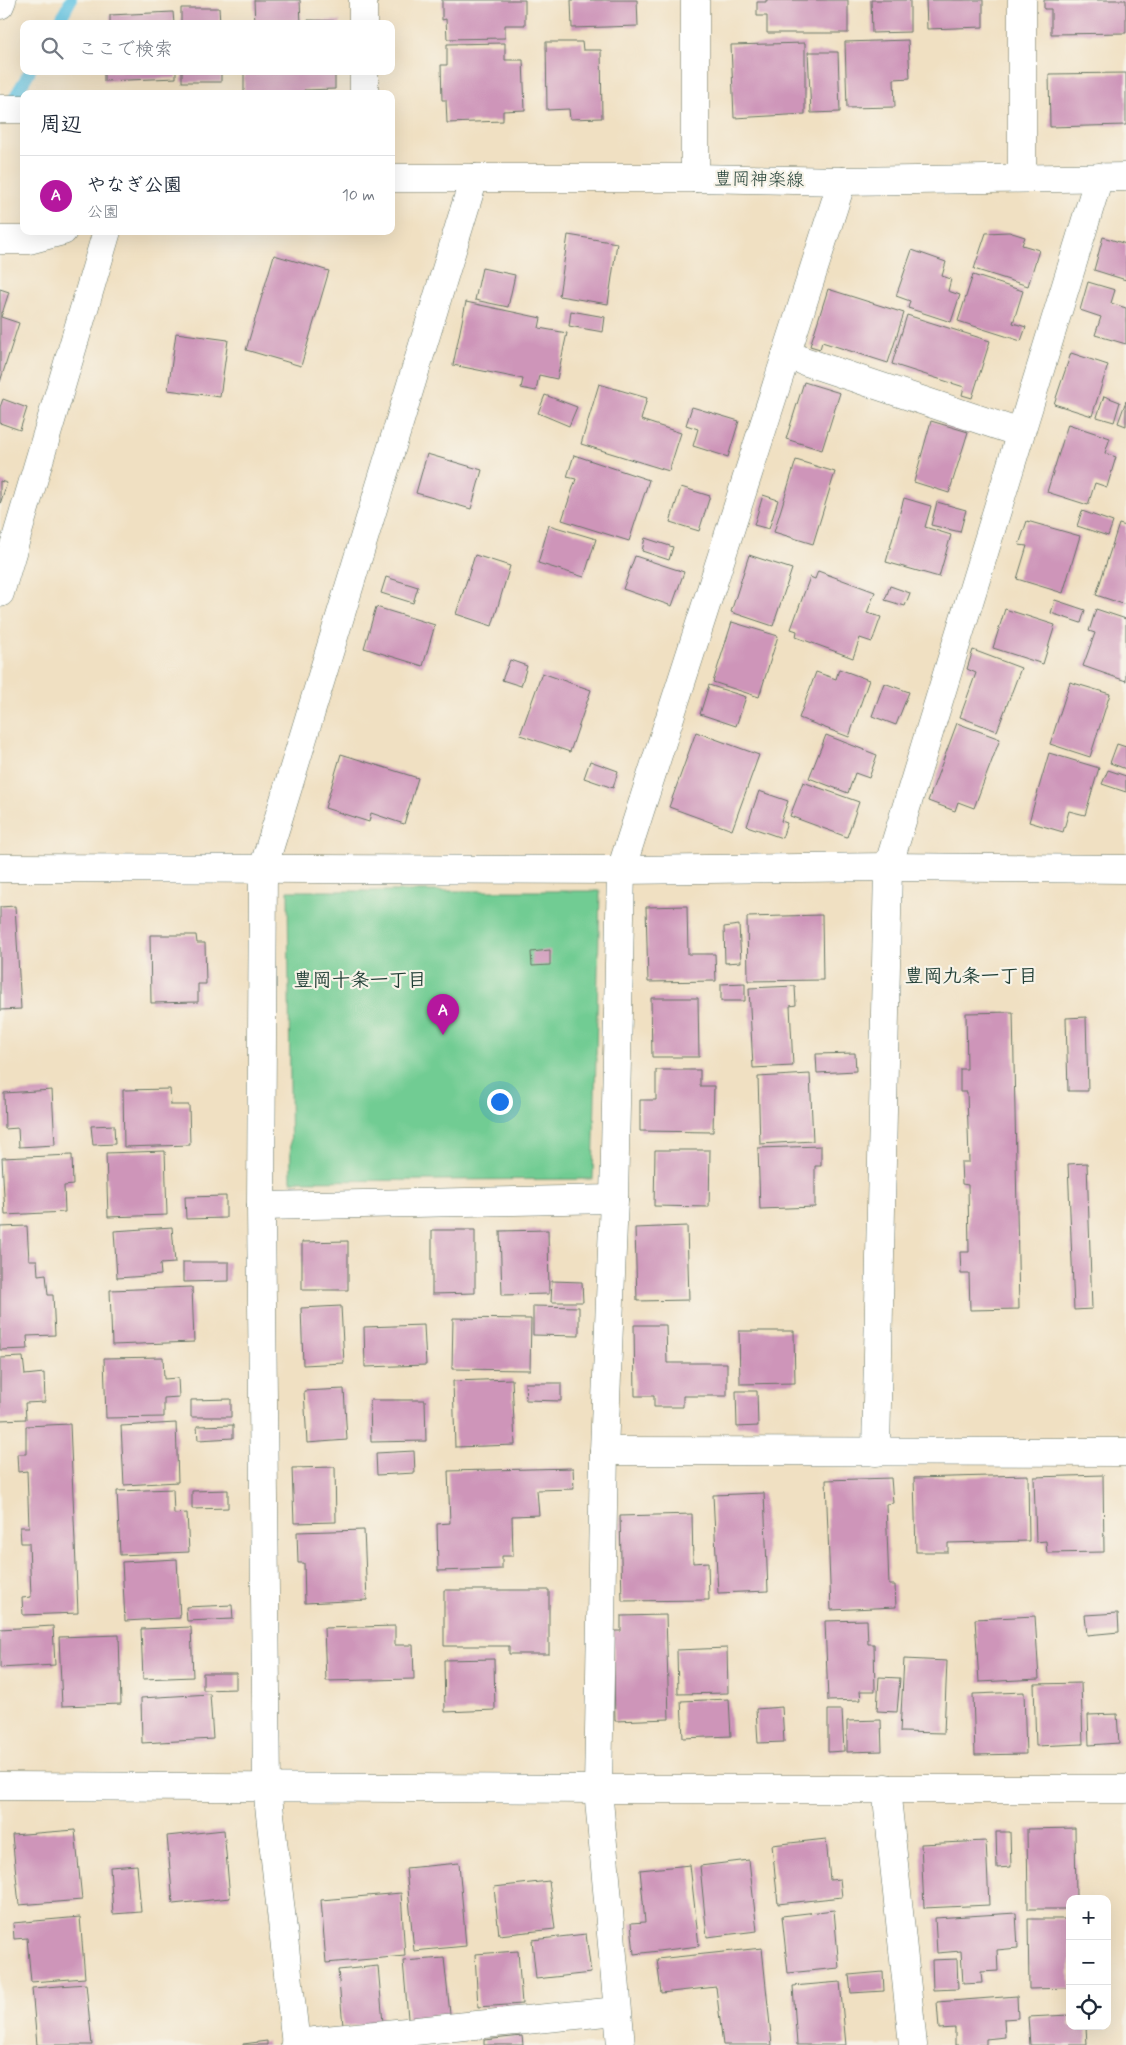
<!DOCTYPE html>
<html lang="ja">
<meta charset="utf-8">
<style>
:root{--surface:#fff;--page:#f2f2f3;--text:#1f2937;--muted:#747a83;--line:#e0e1e3;--accent:#b5179e}
body{margin:0;font-family:Mynerve,"Klee One",sans-serif;background:var(--page);color:var(--text)}
.controls{position:absolute;right:15px;bottom:15px;display:grid;overflow:hidden;border-radius:10px;box-shadow:0 5px 20px #0002}
.controls button{width:45px;height:45px;display:grid;place-items:center;padding:0;border:0;border-bottom:1px solid var(--line);background:var(--surface);color:var(--text);font:25px sans-serif}
.you{position:absolute;left:499px;top:1101px;width:18px;height:18px;margin:-12px;border:4px solid #fff;border-radius:50%;background:#1a73e8;box-shadow:0 0 0 8px #1a73e833}
.badge{display:grid;place-items:center;width:32px;height:32px;border-radius:50%;background:var(--accent);color:#fff;font-size:16px;font-weight:700}
.pin{position:absolute;translate:-50% -41px;filter:drop-shadow(0 1px 2px #0008)}
.pin::after{content:'';position:absolute;top:26px;width:18px;height:15px;background:inherit;clip-path:polygon(0 0,100% 0,50% 100%)}
.list{margin:0;padding:0;list-style:none}
h2{display:flex;justify-content:space-between;align-items:center;height:65px;margin:0;padding:0 20px;font-size:21px}
h2 small{font-size:16px;font-weight:400;color:var(--muted)}
.list li{display:grid;grid-template-columns:32px 1fr auto;gap:15px;align-items:center;box-sizing:border-box;height:80px;padding:0 20px;border-top:1px solid var(--line)}
.list b{display:block;font-size:19px;white-space:nowrap}
.list p{margin:0;font-size:16px;white-space:nowrap;color:var(--muted)}
.list em{font-size:16px;font-style:normal;color:var(--muted)}
.icon{flex:none;width:28px;height:28px;fill:none;stroke:currentColor;stroke-width:2;stroke-linecap:round;stroke-linejoin:round}
.map{position:relative;flex:none;width:1126px;height:2045px;overflow:hidden}
.search{position:absolute;background:var(--surface);box-shadow:0 5px 20px #0002;left:20px;top:20px;width:375px;height:55px;display:flex;align-items:center;gap:12px;box-sizing:border-box;padding:0 18px;border-radius:10px;color:var(--muted);font-size:19px}
.panel{position:absolute;background:var(--surface);box-shadow:0 5px 20px #0002;left:20px;top:90px;width:375px;height:145px;border-radius:10px}
.map>svg:first-child{display:block}
.green{fill:#71cc93;stroke:#488464}
.lines{fill:none;stroke-linecap:round;stroke-linejoin:round}
.stream{stroke:#65c5e3;stroke-width:12}
.building{fill:#ce95b9}
.minor-casing{stroke:#687666;stroke-width:29}
.minor{stroke:#fff;stroke-width:28}
.labels{text-anchor:middle;dominant-baseline:central;stroke-width:4.5;stroke-linejoin:round;paint-order:stroke}
.street-label{font-size:18px;fill:#1f3d34;stroke:#f7f3e8}
.neighbourhood-label{font-size:19px;font-weight:bold;fill:#1f3d34;stroke:#f7f3e8}
</style>
<div class="map">
<svg width="1126" height="2045" viewBox="0 0 1126 2045">
<rect width="100%" height="100%" fill="#f7f3e8"/>
<filter id="ink" filterUnits="userSpaceOnUse"><feTurbulence type="fractalNoise" baseFrequency=".02" numOctaves="2"/><feDisplacementMap in="SourceGraphic" scale="10" xChannelSelector="R" yChannelSelector="G"/><feConvolveMatrix kernelMatrix="1 2 1 2 8 2 1 2 1" color-interpolation-filters="sRGB"/></filter>
<filter id="wash" filterUnits="userSpaceOnUse"><feTurbulence type="fractalNoise" baseFrequency=".0096" numOctaves="4" result="noise"/><feDisplacementMap in="SourceGraphic" scale="20" xChannelSelector="R" yChannelSelector="G"/><feGaussianBlur stdDeviation="1.12" result="paint"/><feColorMatrix in="noise" values="0 0 0 0 0 0 0 0 0 0 0 0 0 0 0 0 0 1.4 0 .05"/><feComposite in="paint" operator="in"/></filter>
<g filter="url(#wash)">
<rect width="100%" height="100%" fill="#f0e0c2"/>
<path class="green" d="M288 891H600L593 1179 291 1181Z"/>
<g class="lines">
<g class="stream">
<path d="M58 24 71 0"/>
<path d="M7 110 30 71"/>
</g>
</g>
<g id="blocks">
<g class="building">
<path d="M254 0H300L301 24H255Z"/>
<path d="M442 0H525V25H505V38L447 39 446 19 442 20Z"/>
<path d="M571 0H637L638 26 572 28Z"/>
<path d="M766 0H848V33H767V16H757V2H766Z"/>
<path d="M871 0H910V32L872 33Z"/>
<path d="M926 0H983V27L927 29Z"/>
<path d="M1044 0H1126V33L1051 34V9H1044Z"/>
<path d="M181 8H219L220 24H181Z"/>
<path d="M173 12 174 24H110V15Z"/>
<path d="M308 20 340 21V24H307Z"/>
<path d="M908 40 910 78 894 79 895 107 847 108 845 42Z"/>
<path d="M546 42H582L583 50H601L602 118 570 119 569 109 547 110Z"/>
<path d="M505 43V60H523L525 110 503 111V121L447 123 446 100H442L441 65H447V44Z"/>
<path d="M805 43V114L734 118 731 45Z"/>
<path d="M808 52H838L840 112 811 113Z"/>
<path d="M104 71H176V78L104 81Z"/>
<rect x="182" y="71" width="39" height="11"/>
<path d="M244 71H335V89L304 90V94H244Z"/>
<path d="M1126 73V125L1050 127 1049 74Z"/>
<path d="M1009 232 1025 237 1022 245 1039 250 1028 286 974 269 986 233Z"/>
<path d="M568 235 617 243 608 304 559 296Z"/>
<path d="M1103 237 1126 244V280L1094 270Z"/>
<path d="M912 250 946 262 942 276 951 279 948 291 960 295 951 322 908 308 910 301 896 296Z"/>
<path d="M274 255 329 271 301 366 246 350Z"/>
<path d="M482 268 515 275 508 307 475 300Z"/>
<path d="M973 275 1023 291 1013 323 1026 327 1021 341 958 321Z"/>
<path d="M1088 282 1115 290 1111 303 1126 308V344L1095 335 1101 317 1080 310Z"/>
<path d="M0 289 9 292 1 317 19 323 0 382Z"/>
<path d="M828 289 904 313 888 363 822 342 820 349 810 346Z"/>
<path d="M466 302 541 318 539 328 567 333 557 379 539 375 536 391 521 388 523 379 453 365Z"/>
<path d="M571 311 605 317 603 332 569 326Z"/>
<path d="M907 315 990 341 972 398 962 395 964 387 892 364Z"/>
<path d="M176 333 228 340 220 397 168 390Z"/>
<path d="M1071 353 1108 365 1092 416 1054 404Z"/>
<path d="M804 382 840 393 822 450 786 439Z"/>
<path d="M599 384 647 398 641 420 681 433 669 471 581 444Z"/>
<path d="M545 395 577 407 569 426 538 413Z"/>
<path d="M1104 396 1120 402 1114 422 1097 417Z"/>
<path d="M3 399 27 408 20 430 0 423V407Z"/>
<path d="M1126 401V426L1118 423Z"/>
<path d="M692 407 739 421 728 457 693 446 698 429 686 425Z"/>
<path d="M931 421 968 432 949 493 914 482Z"/>
<path d="M1068 424 1110 438 1105 453 1116 457 1107 487 1095 483 1088 505 1047 492Z"/>
<path d="M427 454 482 470 471 509 416 493Z"/>
<path d="M574 455 649 480 629 541 562 520 576 479 567 477Z"/>
<path d="M796 460 835 472 813 544 774 532Z"/>
<path d="M0 481 7 483 0 504Z"/>
<path d="M681 487 710 496 699 531 670 522Z"/>
<path d="M763 495 778 500 769 529 754 525Z"/>
<path d="M904 498 931 506 925 527 951 535 939 577 886 562Z"/>
<path d="M937 502 966 510 960 532 931 525Z"/>
<path d="M1082 511 1113 522 1108 536 1077 526Z"/>
<path d="M1027 521 1080 536 1063 593 1017 579 1027 546 1019 545Z"/>
<path d="M1119 524 1126 526V605L1096 595Z"/>
<path d="M549 525 596 539 584 577 538 563Z"/>
<path d="M645 538 673 547 669 560 642 551Z"/>
<path d="M475 555 510 566 492 626 456 614Z"/>
<path d="M749 555 792 569 773 626 731 612Z"/>
<path d="M635 556 684 572 672 606 623 589Z"/>
<path d="M818 571 875 592 867 613 881 617 872 642 860 638 853 658 796 637 797 631 791 629 810 577 815 579Z"/>
<path d="M386 577 418 587 413 603 381 593Z"/>
<path d="M890 586 910 593 905 606 885 600Z"/>
<path d="M1055 600 1085 610 1081 623 1051 613Z"/>
<path d="M376 607 435 625 423 666 364 648Z"/>
<path d="M1005 609 1055 625 1043 664 993 648Z"/>
<path d="M1096 609 1126 619V681L1083 666 1095 633 1089 631Z"/>
<path d="M732 622 778 636 759 697 713 682Z"/>
<path d="M973 650 1021 668 997 731 960 717 976 673 967 669Z"/>
<path d="M510 660 527 666 521 686 502 680Z"/>
<path d="M839 669 869 680 849 737 799 718 816 672 836 679Z"/>
<path d="M542 673 591 690 570 752 520 735Z"/>
<path d="M1070 682 1110 694 1090 757 1050 744Z"/>
<path d="M884 683 909 692 896 725 872 716Z"/>
<path d="M709 685 746 697 736 726 700 714Z"/>
<path d="M957 723 1000 739 974 808 958 802 955 811 928 801Z"/>
<path d="M696 732 759 755 732 830 669 807Z"/>
<path d="M826 735 877 755 869 778 855 773 848 793 809 778Z"/>
<path d="M1117 744 1126 747V769L1110 763Z"/>
<path d="M1049 753 1099 768 1085 815 1069 811 1063 832 1029 822Z"/>
<path d="M341 754 418 778 404 824 371 813 369 822 325 808Z"/>
<path d="M590 761 618 771 613 788 584 778Z"/>
<path d="M1108 770 1126 776V792L1102 784Z"/>
<path d="M803 782 859 802 847 837 790 816Z"/>
<path d="M759 791 788 801 781 821 787 823 782 838 747 826Z"/>
<path d="M15 906 21 1009 0 1010V907Z"/>
<path d="M687 906 688 954H715L716 981 648 982 646 907Z"/>
<path d="M822 915 823 980 748 981 747 917Z"/>
<path d="M739 925 741 962 725 963 724 927Z"/>
<path d="M150 935H196L197 943H205L206 984H198V1002L151 1003Z"/>
<path d="M550 950V965L532 966 531 952Z"/>
<path d="M745 983V1001H721V984Z"/>
<path d="M795 986 796 1005 790 1006 793 1066 753 1068 749 988Z"/>
<path d="M651 998H698L699 1057H652Z"/>
<path d="M1013 1012 1019 1309 970 1310 969 1274H961L960 1252H969L968 1185 962 1184 961 1162H969L967 1092H960V1069H967L966 1013Z"/>
<path d="M1086 1017 1088 1091H1068L1066 1018Z"/>
<path d="M855 1053 856 1071 817 1073 816 1054Z"/>
<path d="M656 1070H700V1086H714L713 1132 640 1131V1100H656Z"/>
<path d="M810 1074 813 1141 760 1144 758 1077Z"/>
<path d="M170 1089 171 1105H189L190 1145 124 1147 123 1090Z"/>
<path d="M52 1090 55 1145 19 1147 18 1128 5 1129 4 1093Z"/>
<path d="M114 1125 115 1144 93 1145 91 1126Z"/>
<path d="M821 1146V1166H815V1207L760 1209 758 1148Z"/>
<path d="M655 1150H710L709 1207 654 1206Z"/>
<path d="M165 1151 167 1215 108 1217 106 1153Z"/>
<path d="M72 1155 73 1185 64 1186 65 1212 5 1215 2 1158Z"/>
<path d="M1087 1163 1092 1309 1074 1310 1068 1164Z"/>
<path d="M226 1196V1218L186 1219 185 1197Z"/>
<path d="M27 1226 29 1260H37L38 1275 46 1274 48 1295H53L55 1335 27 1336 28 1349 0 1350V1227Z"/>
<path d="M687 1226 689 1300 637 1301 635 1228Z"/>
<path d="M172 1227 175 1263 160 1264 161 1275 117 1278 114 1231Z"/>
<path d="M432 1230H475V1293L432 1294Z"/>
<path d="M548 1230 549 1294 502 1295 500 1231Z"/>
<path d="M348 1241V1290H302V1242Z"/>
<path d="M183 1262H229V1281L183 1282Z"/>
<path d="M552 1281 582 1282 583 1302H551Z"/>
<path d="M192 1287 194 1342 112 1345 110 1290Z"/>
<path d="M341 1306 344 1363 303 1365 301 1308Z"/>
<path d="M533 1306 579 1307V1336L533 1335Z"/>
<path d="M453 1318 531 1319 530 1370 452 1369Z"/>
<path d="M424 1325 426 1365 365 1367 364 1327Z"/>
<path d="M634 1325H666L667 1363H727V1396H683V1407H654V1396H635Z"/>
<path d="M739 1331H794L795 1383 740 1384Z"/>
<path d="M23 1357 25 1375 44 1373 45 1402 25 1403 26 1419 0 1420V1358Z"/>
<path d="M163 1357 164 1379 178 1378 179 1397 164 1398V1417L106 1418 104 1358Z"/>
<path d="M512 1379 515 1445 455 1447 453 1381Z"/>
<path d="M525 1383H561V1401L526 1400Z"/>
<path d="M344 1389 347 1440 307 1443 304 1391Z"/>
<path d="M736 1391H757L758 1426 737 1427Z"/>
<path d="M231 1399V1417H191V1400Z"/>
<path d="M370 1400H425L426 1441 371 1442Z"/>
<path d="M176 1423 178 1482 124 1485 121 1426Z"/>
<path d="M70 1424 78 1613 23 1615 22 1598 31 1597 29 1543H21L20 1527H29L27 1471 18 1472 17 1454H26V1426Z"/>
<path d="M233 1425V1438L198 1440 197 1426Z"/>
<path d="M414 1451 415 1473 377 1475 376 1453Z"/>
<path d="M335 1467 336 1522 294 1523 292 1468Z"/>
<path d="M573 1468 574 1489 537 1490 539 1515 512 1516 513 1556H502V1569L438 1571 437 1524 450 1523 448 1471Z"/>
<path d="M1028 1475 1029 1541 948 1543V1552H916L914 1478Z"/>
<path d="M1103 1475 1104 1552 1047 1553 1046 1541 1036 1542 1034 1477Z"/>
<path d="M891 1478 893 1503 886 1504 889 1585H895L896 1607 831 1610 826 1480Z"/>
<path d="M173 1489 174 1514 187 1513 189 1552 120 1555 117 1491Z"/>
<path d="M228 1490V1508L192 1509V1491Z"/>
<path d="M764 1493 768 1591 718 1593 713 1495Z"/>
<path d="M692 1514 693 1563 708 1562 709 1600 622 1601 620 1516Z"/>
<path d="M364 1530 367 1600 305 1603 304 1563H298L297 1532Z"/>
<path d="M177 1559 180 1618 125 1621 122 1562Z"/>
<path d="M444 1590H549V1654H509V1646H444Z"/>
<path d="M232 1605 233 1619 187 1621 186 1607Z"/>
<path d="M1118 1613 1119 1632 1087 1635 1085 1615Z"/>
<path d="M666 1615 669 1719 615 1721 613 1631H621V1616Z"/>
<path d="M1035 1616 1039 1679 979 1682 975 1619Z"/>
<path d="M867 1620 868 1644H874L875 1691H860L861 1700 828 1701 825 1621Z"/>
<path d="M53 1626 55 1665 0 1668V1629Z"/>
<path d="M395 1626V1645H413L414 1679 326 1681 324 1628Z"/>
<path d="M191 1627 193 1677 143 1679 141 1629Z"/>
<path d="M119 1635 121 1704 62 1706 59 1637Z"/>
<path d="M727 1648 728 1693 678 1694 677 1650Z"/>
<path d="M494 1659 495 1710 445 1712 444 1660Z"/>
<path d="M904 1659 947 1661 944 1733 900 1732Z"/>
<path d="M203 1673H236V1689L203 1690Z"/>
<path d="M879 1677 900 1678 897 1712 877 1711Z"/>
<path d="M1081 1683 1083 1744 1036 1746 1034 1684Z"/>
<path d="M1024 1692 1026 1754 975 1755 973 1694Z"/>
<path d="M210 1694 213 1739 142 1743 141 1698Z"/>
<path d="M729 1699 731 1736 683 1738 681 1701Z"/>
<path d="M782 1707 784 1742 758 1743 756 1709Z"/>
<path d="M828 1710H842L844 1751 828 1752Z"/>
<path d="M1117 1714 1119 1743 1089 1745 1088 1715Z"/>
<path d="M881 1720 882 1751 847 1752V1721Z"/>
<path d="M1075 1828 1076 1899H1070V1909H1028L1027 1829Z"/>
<path d="M75 1830 82 1900 19 1905 12 1835Z"/>
<path d="M224 1830 230 1898 173 1904 167 1836Z"/>
<path d="M996 1832H1010L1011 1867 997 1868Z"/>
<path d="M826 1839 830 1880 840 1879 842 1897 778 1904 772 1845Z"/>
<path d="M986 1841 989 1905 924 1908 921 1844Z"/>
<path d="M749 1860 757 1931 707 1937 700 1866Z"/>
<path d="M459 1863 466 1946 414 1951 406 1868Z"/>
<path d="M137 1865 141 1912 113 1914 110 1867Z"/>
<path d="M690 1865 699 1946 634 1954 631 1923 645 1922 640 1870Z"/>
<path d="M549 1881 555 1929 499 1935 494 1887Z"/>
<path d="M401 1893 405 1956 326 1963 321 1900Z"/>
<path d="M834 1910 839 1968 788 1973 782 1916Z"/>
<path d="M1016 1913 1018 1948 997 1950 998 1971 981 1972 982 1983 963 1984 961 1951 937 1953 935 1918Z"/>
<path d="M80 1917 85 1978 31 1982 27 1938 14 1939 13 1923Z"/>
<path d="M1028 1919H1070V1988L1029 1989Z"/>
<path d="M586 1934 591 1973 536 1979 532 1940Z"/>
<path d="M762 1948 772 2045H723L716 1987 661 1993 657 1959Z"/>
<path d="M518 1951 522 2004 478 2007 475 1954Z"/>
<path d="M444 1958 450 2014 408 2018 403 1961Z"/>
<path d="M957 1959 958 1989 933 1990 932 1960Z"/>
<path d="M378 1966 383 2023 343 2026 338 1970Z"/>
<path d="M883 1972 884 1991 851 1993 849 1975Z"/>
<path d="M840 1982 846 2045H797L793 1986Z"/>
<path d="M86 1984 92 2045H37L32 1988Z"/>
<path d="M1017 1996 1018 2018 1004 2019 1005 2037 986 2039V2045H955V2028L939 2029 937 2002Z"/>
<path d="M1070 2015V2026H1086L1087 2045H1030L1028 2017Z"/>
<path d="M522 2036 523 2045H484V2040Z"/>
<path d="M267 2041V2045H243V2044Z"/>
</g>
</g>
</g>
<g filter="url(#ink)">
<use href="#blocks" fill-opacity="0" stroke="#687666" stroke-width="1"/>
<g class="lines">
<defs>
<g id="minor">
<path d="M363 0V24"/>
<path d="M1022 0V178"/>
<path d="M0 5 2 0"/>
<path d="M364 71V94"/>
<path d="M0 109H24"/>
<path d="M391 178H695L842 181 1126 177"/>
<path d="M695 178V0"/>
<path d="M0 240H29L63 231"/>
<path d="M786 355 1020 433"/>
<path d="M0 593 107 231"/>
<path d="M0 868 621 870 888 867 1126 869"/>
<path d="M261 1206 614 1199"/>
<path d="M604 1451 1126 1452"/>
<path d="M876 1452 888 867 1099 177"/>
<path d="M0 1786 598 1789H1126"/>
<path d="M886 1788 913 2045"/>
<path d="M295 2043 617 2011"/>
<path d="M296 2045 267 1788 261 1206 263 869 474 178"/>
<path d="M621 2045 598 1789 604 1451 614 1199 621 870 842 181"/>
</g>
</defs>
<use href="#minor" class="minor-casing"/>
<use href="#minor" class="minor"/>
</g>
</g>
<g class="labels">
<g class="street-label">
<text transform="translate(759 180) rotate(1)">豊岡神楽線</text>
</g>
<g class="neighbourhood-label">
<text x="971" y="976">豊岡九条一丁目</text>
<text x="360" y="980">豊岡十条一丁目</text>
</g>
</g>
</svg>
<div class="controls">
<button>+</button>
<button>−</button>
<button><svg class="icon" aria-label="locate" viewBox="0 0 24 24"><circle cx="12" cy="12" r="6"/><path d="M12 2v4M12 18v4M2 12h4M18 12h4"/></svg></button>
</div>
<div class="you"></div>
<div class="pin badge" style="left:443px;top:1035px">A</div>
<div class="search"><svg class="icon" aria-label="search" viewBox="0 0 24 24"><circle cx="10" cy="10" r="6"/><path d="M15 15l6 6"/></svg>ここで検索</div>
<section class="panel">
<h2>周辺<small></small></h2>
<ul class="list">
<li><span class="badge">A</span><div><b>やなぎ公園</b><p>公園</p></div><em>10 m</em></li>
</ul>
</section>
</div>
